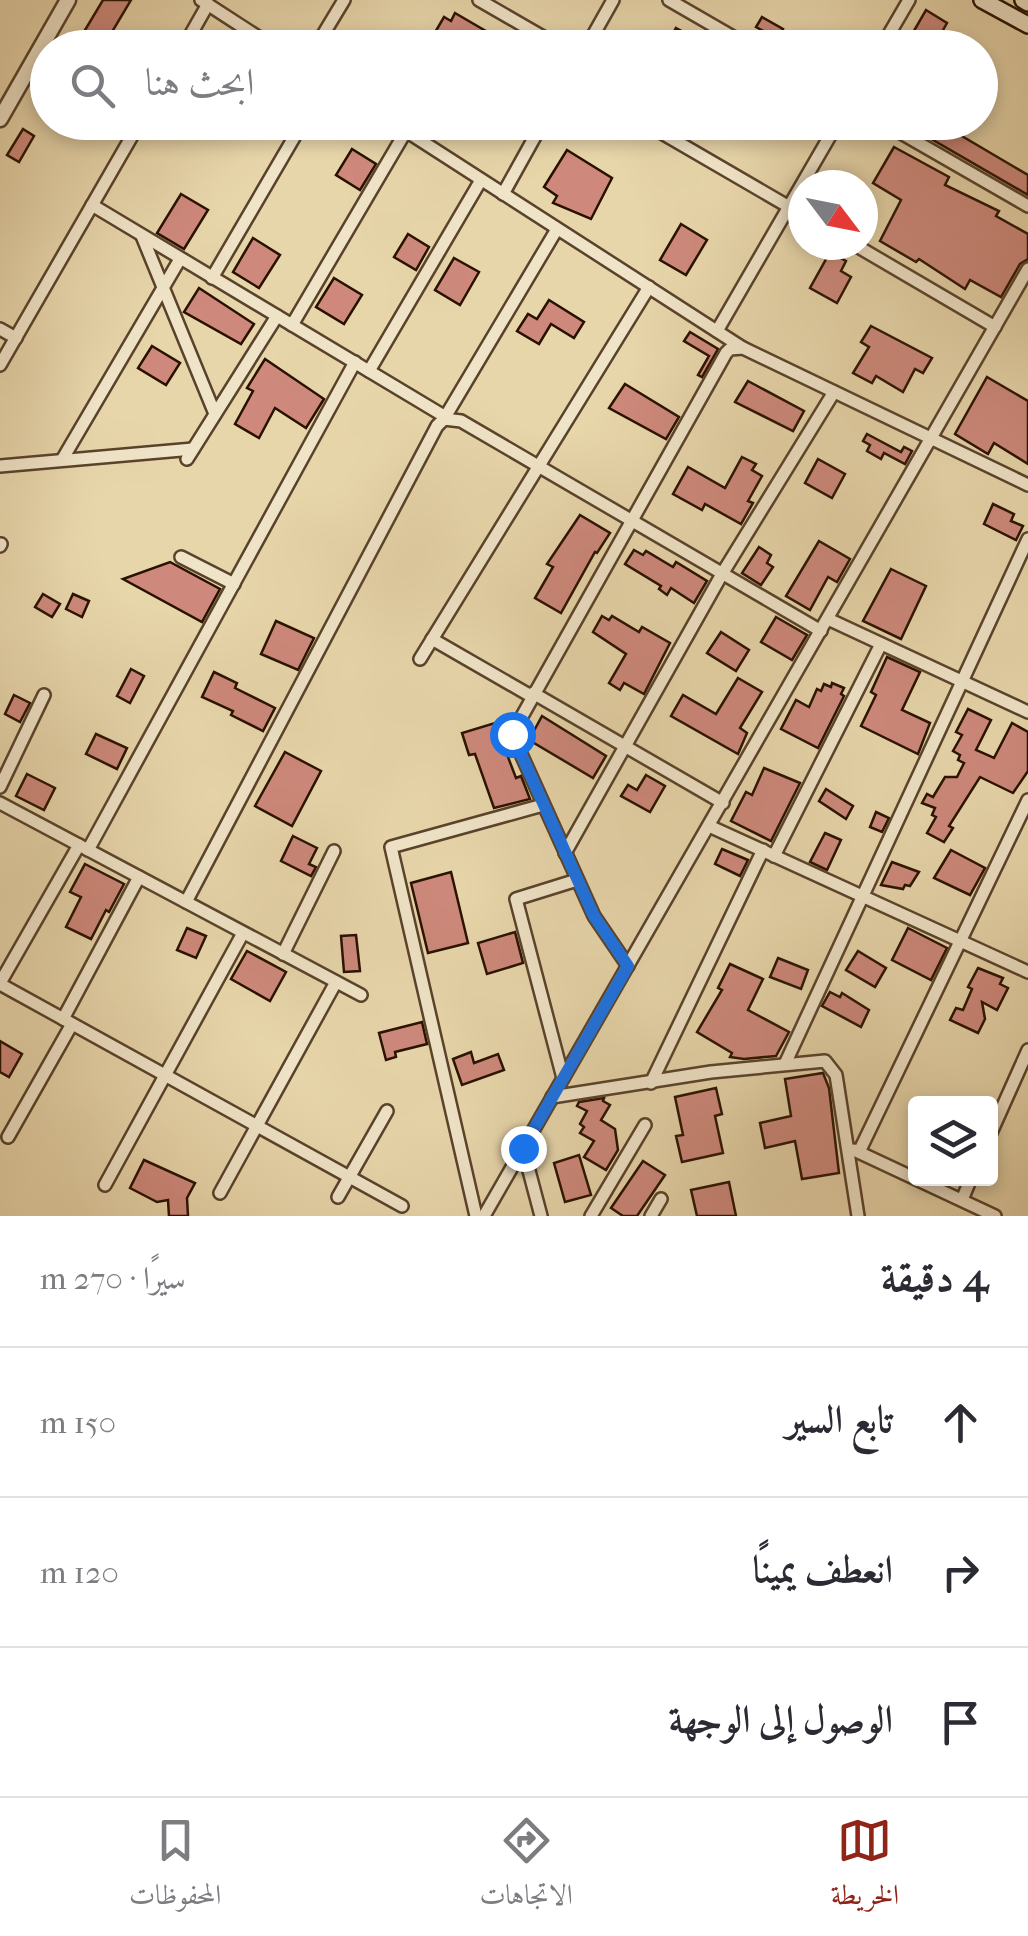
<!DOCTYPE html>
<html lang="ar">
<meta charset="utf-8">
<style>
:root{--surface:#fff;--page:#f2f2f3;--text:#2b2b33;--muted:#7c7c81;--line:#e1e1e2;--accent:#8f2418}
body{margin:0;font-family:"IM FELL French Canon",Amiri,serif;background:var(--page);color:var(--text);direction:rtl}
.controls{position:absolute;right:30px;bottom:30px;display:grid;overflow:hidden;border-radius:10px;box-shadow:0 5px 15px #0003}
.controls button{width:90px;height:90px;display:grid;place-items:center;padding:0;border:0;border-bottom:2px solid var(--line);background:var(--surface);color:var(--text);font:50px sans-serif}
.compass{position:absolute;left:788px;top:170px;width:90px;height:90px;border-radius:50%;background:var(--surface);box-shadow:0 5px 15px #0003;rotate:122deg}
.stop{position:absolute;width:30px;height:30px;margin:-22px;border:8px solid #1a73e8;border-radius:50%;background:#fff}
.stop.end{background:#1a73e8;border-color:#fff;box-shadow:0 2px 10px #0008}
.list{margin:0;padding:0;list-style:none}
h2{display:flex;justify-content:space-between;align-items:center;height:130px;margin:0;padding:0 40px;font-size:42px}
h2 small{font-size:32px;font-weight:400;color:var(--muted)}
.list li{display:grid;grid-template-columns:65px 1fr auto;gap:30px;align-items:center;box-sizing:border-box;height:150px;padding:0 40px;border-top:2px solid var(--line)}
.list b{display:block;font-size:38px;white-space:nowrap}
.list em{font-size:32px;font-style:normal;color:var(--muted)}
.icon{flex:none;width:55px;height:55px;fill:none;stroke:currentColor;stroke-width:2;stroke-linecap:round;stroke-linejoin:round}
.map{position:relative;flex:none;width:1028px;height:1216px;overflow:hidden;direction:ltr}
.search{position:absolute;background:var(--surface);box-shadow:0 5px 15px #0003;left:30px;right:30px;top:30px;height:110px;display:flex;align-items:center;gap:25px;box-sizing:border-box;padding:0 35px;border-radius:55px;color:var(--muted);font-size:38px}
.sheet{height:580px;background:var(--surface)}
nav{display:flex;justify-content:space-around;align-items:center;box-sizing:border-box;height:140px;border-top:2px solid var(--line);background:var(--surface);font-size:28px;color:var(--muted)}
nav a{display:grid;justify-items:center;gap:5px}
nav .on{color:var(--accent)}
.map>svg:first-child{display:block}
.building{fill:#ce897c;stroke:#291100;stroke-width:2.5}
.lines{fill:none;stroke-linecap:round;stroke-linejoin:round}
.minor-casing{stroke:#59422b;stroke-width:16}
.tertiary-casing{stroke:#59422b;stroke-width:19}
.secondary-casing{stroke:#291100;stroke-width:20}
.minor{stroke:#f0e4c8;stroke-width:11}
.tertiary{stroke:#f0e4c8;stroke-width:14}
.secondary{stroke:#f0e4c8;stroke-width:15}
.route{stroke:#1a73e8;stroke-width:12}
</style>
<div class="map">
<svg width="1028" height="1216" viewBox="0 0 1028 1216">
<rect width="100%" height="100%" fill="#e8d6ab"/>
<filter id="stains"><feTurbulence type="fractalNoise" baseFrequency=".002" numOctaves="4"/><feColorMatrix values="0 0 0 0 .2 0 0 0 0 .09 0 0 0 0 .02 0 0 0 .5 -.17"/></filter>
<radialGradient id="worn" r=".72"><stop offset=".6" stop-color="#630" stop-opacity="0"/><stop offset="1" stop-color="#630" stop-opacity=".3"/></radialGradient>
<g class="building">
<path d="M103 0H131L106 42 85 30Z"/>
<path d="M926 10 947 23 933 48H904Z"/>
<path d="M455 13 496 37 489 48H458L434 34 444 17 451 21Z"/>
<path d="M762 17 783 29 778 39 756 27Z"/>
<path d="M676 28 697 39 693 48H665Z"/>
<path d="M902 122H938L1028 175V195Z"/>
<path d="M23 129 34 136 19 162 7 155Z"/>
<path d="M894 147 949 177 945 185 999 211 996 216 1028 234V259L1020 264 1001 297 970 280 965 289 919 259 916 262 880 241 901 200 873 183Z"/>
<path d="M352 149 376 164 360 190 336 175Z"/>
<path d="M567 150 612 178 591 219 553 203 557 196 544 187Z"/>
<path d="M181 194 208 210 184 249 157 233Z"/>
<path d="M681 224 707 240 686 275 660 260Z"/>
<path d="M408 234 429 247 416 270 394 257Z"/>
<path d="M253 238 280 255 259 288 233 272Z"/>
<path d="M830 252 846 261 841 271 851 277 837 303 810 288Z"/>
<path d="M454 258 479 272 460 305 435 290Z"/>
<path d="M334 278 362 295 344 324 316 307Z"/>
<path d="M199 288 254 324 241 344 184 312Z"/>
<path d="M549 300 584 322 574 338 551 324 539 344 517 331 528 314 537 319Z"/>
<path d="M871 326 932 358 923 373 915 369 903 392 876 376 872 383 853 373 869 347 861 342Z"/>
<path d="M690 332 718 349 702 377 698 375 709 356 684 341Z"/>
<path d="M152 346 180 363 166 385 138 368Z"/>
<path d="M265 359 324 399 306 428 275 408 259 438 235 424 253 391 247 388Z"/>
<path d="M987 377 1028 401V464L994 443 988 454 955 434Z"/>
<path d="M748 381 804 411 793 431 735 402Z"/>
<path d="M625 384 679 417 666 439 609 408Z"/>
<path d="M867 434 901 452 904 447 912 451 905 464 884 453 881 459 867 451 870 445 863 441Z"/>
<path d="M742 457 756 464 752 470 762 476 748 501 753 503 741 524 705 504 702 510 673 494 688 467 725 488Z"/>
<path d="M818 459 845 474 832 498 805 483Z"/>
<path d="M993 504 1014 514 1011 521 1023 526 1016 540 984 524Z"/>
<path d="M580 515 610 533 597 553 595 552 561 613 535 598 553 567 547 564Z"/>
<path d="M819 541 850 559 837 582 828 577 810 610 786 596Z"/>
<path d="M759 547 771 555 767 563 773 567 761 585 742 573Z"/>
<path d="M634 550 643 555 646 551 673 567 676 562 707 581 694 603 671 588 667 595 659 589 661 586 625 564Z"/>
<path d="M170 562 220 589 202 622 123 579Z"/>
<path d="M891 569 926 586 901 639 863 621Z"/>
<path d="M43 594 60 604 52 617 35 607Z"/>
<path d="M73 594 89 601 82 617 66 609Z"/>
<path d="M602 616 609 620 612 616 639 632 642 627 670 643 644 694 624 683 620 690 609 683 626 654 593 632Z"/>
<path d="M776 617 807 635 792 660 761 642Z"/>
<path d="M276 621 314 638 298 670 261 654Z"/>
<path d="M721 632 749 650 736 671 707 653Z"/>
<path d="M887 657 920 672 902 710 930 723 918 754 861 726 876 695 871 692Z"/>
<path d="M131 669 144 676 130 703 117 696Z"/>
<path d="M214 672 237 683 235 688 275 708 263 731 231 715 233 711 202 697Z"/>
<path d="M738 678 762 692 740 728 747 733 738 754 671 716 683 695 716 714Z"/>
<path d="M832 683 844 688 841 694 844 696 818 748 781 729 796 700 809 707 817 689 821 691 824 684 831 687Z"/>
<path d="M14 695 30 703 20 722 5 714Z"/>
<path d="M968 709 991 720 976 750 994 758 1012 723 1028 732V771L1013 793 980 777 949 826 953 828 944 842 927 833 936 817 932 815 935 808 922 803 927 794 933 797 945 777H957L964 763 958 760 960 755 953 751 962 735 956 732Z"/>
<path d="M542 716 606 756 593 778 529 740Z"/>
<path d="M495 723 516 778 521 776 530 799 494 808 475 754 469 755 462 733Z"/>
<path d="M96 734 127 748 117 769 86 754Z"/>
<path d="M285 752 321 771 292 826 255 806Z"/>
<path d="M764 768 800 783 771 841 731 821 746 792 752 795Z"/>
<path d="M27 774 55 788 44 810 16 796Z"/>
<path d="M646 775 665 786 650 812 621 796 628 785 637 790Z"/>
<path d="M826 789 853 806 846 819 819 801Z"/>
<path d="M876 812 889 818 882 832 870 827Z"/>
<path d="M825 833 841 840 827 870 810 862Z"/>
<path d="M293 836 317 848 309 864 316 867 311 876 281 861Z"/>
<path d="M722 849 748 860 740 876 715 864Z"/>
<path d="M951 850 985 868 970 895 934 878Z"/>
<path d="M892 862 919 872 910 886 905 885 903 889 881 885Z"/>
<path d="M85 864 124 884 109 912 106 910 91 939 66 927 81 897 70 892Z"/>
<path d="M451 872 468 943 428 953 411 883Z"/>
<path d="M187 928 206 936 196 958 177 950Z"/>
<path d="M908 928 947 948 931 980 892 960Z"/>
<path d="M515 932 523 963 487 974 478 943Z"/>
<path d="M356 935 360 971 344 972 341 936Z"/>
<path d="M247 951 286 972 270 1001 231 979Z"/>
<path d="M858 951 886 968 875 987 846 970Z"/>
<path d="M778 958 808 970 801 989 770 977Z"/>
<path d="M730 964 763 979 748 1010 789 1032 776 1056 744 1059 730 1057 732 1053 697 1032 722 990 718 988Z"/>
<path d="M978 968 1003 978 1000 984 1008 988 997 1010 982 1002 985 1019 978 1033 950 1020 956 1008 963 1010 972 989 968 987Z"/>
<path d="M830 992 840 997 842 993 869 1010 861 1027 822 1006Z"/>
<path d="M422 1022 427 1044 395 1052 396 1057 386 1060 379 1033Z"/>
<path d="M0 1041 22 1054 9 1077 0 1072Z"/>
<path d="M471 1052 474 1063 498 1054 504 1070 462 1085 453 1059Z"/>
<path d="M823 1073 829 1088 839 1173 802 1179 795 1141 765 1148 760 1123 791 1116 785 1079Z"/>
<path d="M716 1088 722 1114 715 1116 723 1153 682 1162 676 1136 683 1135 675 1097Z"/>
<path d="M604 1098 603 1101 610 1105 601 1120 615 1129 618 1150 606 1170 584 1157 594 1141 580 1133 584 1127 580 1124 587 1111 577 1106 579 1102Z"/>
<path d="M579 1155 591 1195 565 1202 554 1163Z"/>
<path d="M144 1160 195 1183 187 1198 188 1216H169L168 1200 157 1202 130 1188Z"/>
<path d="M643 1161 665 1175 637 1216H623L611 1208Z"/>
<path d="M729 1182 736 1216H697L691 1190Z"/>
</g>
<g class="lines">
<defs>
<g id="minor">
<path d="M201 0 275 48"/>
<path d="M479 0 562 48"/>
<path d="M669 0 752 48"/>
<path d="M183 48 208 4"/>
<path d="M315 48 344 0"/>
<path d="M586 48 613 0"/>
<path d="M881 48 909 0"/>
<path d="M392 122 743 348"/>
<path d="M643 122 803 215"/>
<path d="M882 122 1028 206"/>
<path d="M503 194 543 122"/>
<path d="M92 205 449 419"/>
<path d="M142 236 215 414"/>
<path d="M855 245 995 327"/>
<path d="M212 278 303 122"/>
<path d="M292 325 406 131"/>
<path d="M0 329 16 338"/>
<path d="M717 331 838 122"/>
<path d="M0 365 140 122"/>
<path d="M369 371 481 180"/>
<path d="M444 419 557 229"/>
<path d="M187 459 277 316"/>
<path d="M62 460 180 259"/>
<path d="M0 466 193 449"/>
<path d="M0 546 1 544"/>
<path d="M181 557 234 584"/>
<path d="M828 619 1028 712"/>
<path d="M432 639 531 696"/>
<path d="M420 659 649 287"/>
<path d="M533 693 723 803"/>
<path d="M0 787 44 695"/>
<path d="M0 803 361 995"/>
<path d="M709 826 1028 972"/>
<path d="M88 850 355 362"/>
<path d="M565 853 722 574 834 392"/>
<path d="M774 856 881 644"/>
<path d="M186 902 437 426 444 419 461 421 821 631"/>
<path d="M283 954 334 851"/>
<path d="M628 966 594 916 512 734 726 353 730 349 743 348 1028 485"/>
<path d="M0 983 79 845"/>
<path d="M0 984 402 1206"/>
<path d="M63 1019 139 877"/>
<path d="M785 1064 1028 539"/>
<path d="M563 1078 516 899 577 880"/>
<path d="M651 1083 763 850"/>
<path d="M552 1097 711 1072 825 1061 836 1075 858 1216"/>
<path d="M990 1135 1028 1050"/>
<path d="M8 1137 72 1024"/>
<path d="M523 1148 541 1216"/>
<path d="M854 1150 995 1216"/>
<path d="M859 1152 1028 800"/>
<path d="M105 1185 243 933"/>
<path d="M220 1193 336 982"/>
<path d="M338 1197 387 1111"/>
<path d="M962 1200 971 1178"/>
<path d="M476 1216 391 847 543 805"/>
<path d="M484 1216 1028 269"/>
<path d="M591 1216 645 1125"/>
<path d="M651 1216 661 1199"/>
</g>
<path id="tertiary" d="M0 119 68 0"/>
<g id="secondary">
<path d="M982 0 1028 25"/>
<path d="M1023 0 1028 3"/>
</g>
</defs>
<use href="#minor" class="minor-casing"/>
<use href="#tertiary" class="tertiary-casing"/>
<use href="#secondary" class="secondary-casing"/>
<use href="#minor" class="minor"/>
<use href="#tertiary" class="tertiary"/>
<use href="#secondary" class="secondary"/>
</g>
<g class="lines">
<path class="route" d="M512 734 594 916 628 966 523 1148"/>
</g>
<rect width="100%" height="100%" filter="url(#stains)"/>
<rect width="100%" height="100%" fill="url(#worn)"/>
</svg>
<div class="controls">
<button><svg class="icon" aria-label="layers" viewBox="0 0 24 24"><path d="M12 4l9 5-9 5-9-5zM3 14l9 5 9-5"/></svg></button>
</div>
<svg class="compass" viewBox="-18 -18 36 36"><path d="M0-13l5 13h-10z" fill="#e53935"/><path d="M0 13l5-13h-10z" fill="#7c7c81"/></svg>
<div class="stop" style="left:512px;top:734px"></div>
<div class="stop end" style="left:523px;top:1148px"></div>
<div class="search"><svg class="icon" aria-label="search" viewBox="0 0 24 24"><circle cx="10" cy="10" r="6"/><path d="M15 15l6 6"/></svg>ابحث هنا</div>
</div>
<section class="sheet">
<h2>4 دقيقة<small>سيرًا · 270 m</small></h2>
<ul class="list">
<li><svg class="icon" aria-label="ahead" viewBox="0 0 24 24"><path d="M12 20V5M6 11l6-6 6 6"/></svg><div><b>تابع السير</b></div><em>150 m</em></li>
<li><svg class="icon" aria-label="right" viewBox="0 0 24 24"><path d="M7 20v-9h11M14 6l5 5-5 5"/></svg><div><b>انعطف يمينًا</b></div><em>120 m</em></li>
<li><svg class="icon" aria-label="arrive" viewBox="0 0 24 24"><path d="M6 21V4h12l-3 4 3 4H6"/></svg><div><b>الوصول إلى الوجهة</b></div></li>
</ul>
</section>
<nav>
<a class="on"><svg class="icon" aria-label="map" viewBox="0 0 24 24"><path d="M3 6l6-2 6 2 6-2v14l-6 2-6-2-6 2zM9 4v14M15 6v14"/></svg>الخريطة</a>
<a><svg class="icon" aria-label="directions" viewBox="0 0 24 24"><path d="M12 3l9 9-9 9-9-9zM9 14v-3h6M13 9l2 2-2 2"/></svg>الاتجاهات</a>
<a><svg class="icon" aria-label="saved" viewBox="0 0 24 24"><path d="M7 4h10v16l-5-4-5 4z"/></svg>المحفوظات</a>
</nav>
